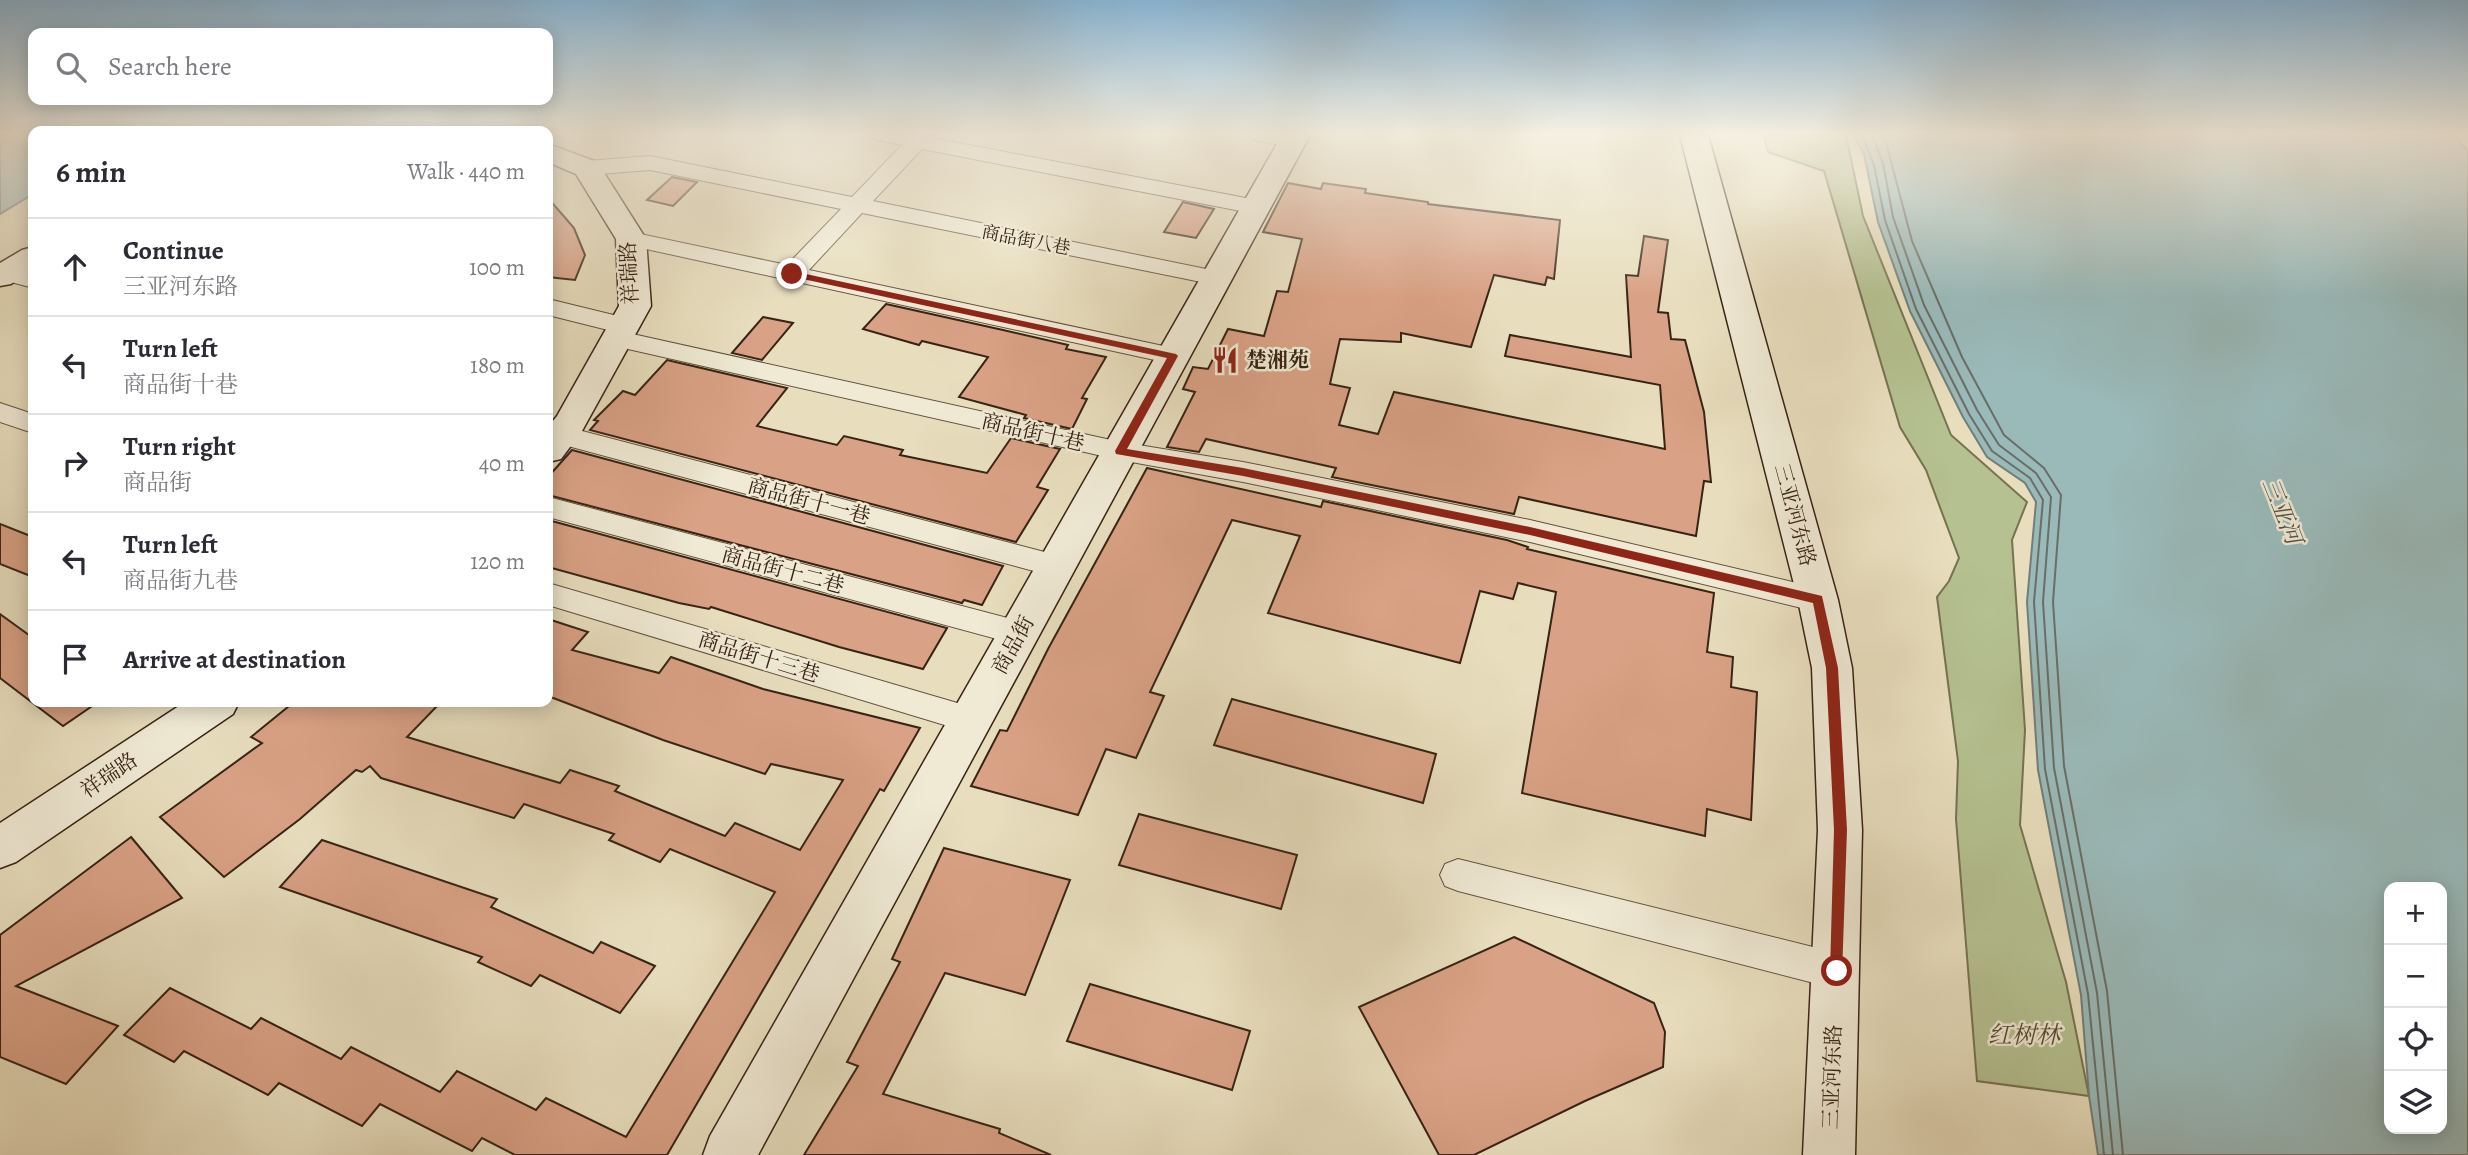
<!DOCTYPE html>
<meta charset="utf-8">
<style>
:root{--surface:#fff;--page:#f2f2f3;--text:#2b2b33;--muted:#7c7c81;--line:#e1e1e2}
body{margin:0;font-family:Alegreya,"Noto Serif SC",serif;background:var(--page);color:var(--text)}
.controls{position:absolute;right:21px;bottom:21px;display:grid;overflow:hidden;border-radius:14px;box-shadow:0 4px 18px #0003}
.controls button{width:63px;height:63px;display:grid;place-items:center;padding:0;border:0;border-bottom:2px solid var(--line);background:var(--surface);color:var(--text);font:35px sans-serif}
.stop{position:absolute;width:21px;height:21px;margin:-16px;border:5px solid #8f2418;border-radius:50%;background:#fff}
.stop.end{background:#8f2418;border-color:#fff;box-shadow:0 2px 7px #0008}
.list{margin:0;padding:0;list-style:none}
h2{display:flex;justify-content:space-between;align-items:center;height:91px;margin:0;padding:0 28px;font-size:30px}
h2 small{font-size:23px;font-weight:400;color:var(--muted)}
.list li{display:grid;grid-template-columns:46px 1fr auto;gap:21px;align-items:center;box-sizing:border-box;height:98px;padding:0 28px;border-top:2px solid var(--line)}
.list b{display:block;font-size:26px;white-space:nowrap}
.list p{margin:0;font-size:23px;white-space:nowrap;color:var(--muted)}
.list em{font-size:23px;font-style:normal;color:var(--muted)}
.icon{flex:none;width:38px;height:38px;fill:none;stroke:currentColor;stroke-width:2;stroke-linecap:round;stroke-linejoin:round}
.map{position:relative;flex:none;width:2468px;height:1155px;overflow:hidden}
.search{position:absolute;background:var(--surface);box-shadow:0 4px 18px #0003;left:28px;top:28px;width:525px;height:77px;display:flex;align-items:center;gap:18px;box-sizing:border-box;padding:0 24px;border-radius:14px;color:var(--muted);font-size:26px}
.panel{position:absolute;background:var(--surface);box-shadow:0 4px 18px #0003;left:28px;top:126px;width:525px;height:581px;border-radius:14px}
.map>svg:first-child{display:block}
.green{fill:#b5c191;stroke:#767252;stroke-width:2}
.water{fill:#9ababa;stroke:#737e78;stroke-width:2;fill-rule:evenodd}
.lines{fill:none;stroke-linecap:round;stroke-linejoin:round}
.shore{stroke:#696e67;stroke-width:2}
.building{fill:#d9a185;stroke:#382314;stroke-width:2}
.street-casing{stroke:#64523e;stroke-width:2}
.secondary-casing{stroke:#382314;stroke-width:3}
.street{fill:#f0ead5;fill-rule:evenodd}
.secondary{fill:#f0ead5;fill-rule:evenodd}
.route{fill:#8f2418}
.labels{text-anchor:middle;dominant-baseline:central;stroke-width:5;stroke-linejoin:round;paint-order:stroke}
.far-street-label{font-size:18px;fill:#382314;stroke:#f0ead5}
.street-label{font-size:21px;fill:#382314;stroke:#f0ead5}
.poi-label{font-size:21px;font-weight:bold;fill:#382314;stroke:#f0ead5;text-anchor:start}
.water-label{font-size:23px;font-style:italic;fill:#555046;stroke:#f0ead5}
.near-park-label{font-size:24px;font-style:italic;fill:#574a33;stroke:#f0ead5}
</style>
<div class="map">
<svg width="2468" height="1155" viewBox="0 0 2468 1155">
<rect width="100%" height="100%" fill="#e8debe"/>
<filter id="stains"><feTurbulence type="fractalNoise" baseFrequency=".00286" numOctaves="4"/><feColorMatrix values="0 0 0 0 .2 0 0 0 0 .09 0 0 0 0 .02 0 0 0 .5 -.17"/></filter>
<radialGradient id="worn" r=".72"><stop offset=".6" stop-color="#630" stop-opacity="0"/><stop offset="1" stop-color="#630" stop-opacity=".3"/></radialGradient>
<path class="green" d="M1763 135H1846L1863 216 1951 435 2027 502 2012 540 2025 730 2020 825 2066 982 2089 1096 1977 1081 1956 819 1958 761 1937 597 1949 581 1959 558 1926 470 1900 427 1824 171 1768 152Z"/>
<g class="water">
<path d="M0 135H33V194L0 214Z"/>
<path d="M1854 135H2455L2468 152V1155H2098L2089 1096 2081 995 2038 770 2027 602 2036 502 2025 483 1987 457 1963 417 1910 311 1878 222 1864 154ZM2389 887H2442V1129H2389Z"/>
</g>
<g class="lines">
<g class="shore">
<path d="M1862 135 1874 165 1885 220 1916 309 1969 414 1992 451 2030 478 2043 500 2034 602 2045 769 2088 994 2104 1155"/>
<path d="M1872 135 1883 163 1893 217 1924 305 1977 410 1999 445 2036 473 2051 497 2043 602 2054 768 2097 993 2113 1155"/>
<path d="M1884 135 1912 241 1962 357 2004 435 2044 468 2061 495 2053 602 2064 766 2107 991 2123 1155"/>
</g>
</g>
<g class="building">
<path d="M672 177 697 182 673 206 647 200Z"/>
<path d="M1288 183 1321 189 1323 183 1366 189 1365 193 1428 202V204L1560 220 1554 279 1547 277 1545 285 1494 275 1471 347 1401 333V342L1340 339 1330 384 1350 388 1339 425 1378 434 1394 392 1665 449 1660 385 1505 356 1510 335 1631 357 1626 275 1638 276 1644 236 1668 240 1658 312 1668 313 1671 339 1685 340 1704 412 1711 482 1704 481 1696 536 1519 497 1514 514 1332 477 1336 468 1206 439 1199 452 1167 447 1195 392 1183 389 1193 367 1208 369 1228 329 1264 336 1277 291 1288 292 1302 239 1263 232Z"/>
<path d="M548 198 574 228 585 255 575 280 548 277Z"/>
<path d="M1183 202 1214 209 1196 238 1164 232Z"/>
<path d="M886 304 1003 330 1068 345 1066 349 1106 357 1082 398 1087 399 1072 429 1024 418 1026 415 959 397 988 357 922 341 919 345 863 329Z"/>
<path d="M763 317 793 323 762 360 732 353Z"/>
<path d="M667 360 787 388 757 426 837 445 844 436 903 450 900 455 987 473 1011 438 1060 449 1037 487 1048 490 1016 542 590 430 598 421 594 420 623 391 635 395Z"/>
<path d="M572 450 1003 566 982 605 964 600 962 603 548 495V477Z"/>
<path d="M1147 468 1321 507 1323 501 1507 540 1528 547 1527 549 1714 593 1707 652 1733 657 1731 687 1757 692 1751 820 1707 809 1705 836 1522 793 1556 592 1518 583 1513 599 1480 591 1460 663 1268 613 1300 536 1232 520 1150 692 1164 696 1136 758 1106 749 1078 815 971 786 1000 730 1007 731 1048 649Z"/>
<path d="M548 520 947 628 923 669 839 647 711 607 709 609 679 603 548 567Z"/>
<path d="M0 524 33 537V577L0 564Z"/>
<path d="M0 614 33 638V702H98L63 726 0 678Z"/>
<path d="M548 619 588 632 572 650 659 673 671 657 763 689 920 728 884 791 880 789 667 1155H515L482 1138 472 1151 380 1104 362 1126 279 1083 268 1095 184 1051 174 1062 124 1035 170 988 251 1029 261 1018 341 1059 351 1047 440 1092 457 1071 536 1110 546 1098 626 1137 775 892 670 849 660 862 609 840 614 834 524 804 514 818 381 778 370 766 362 772 356 770 300 819 224 877 160 817 262 743 251 737 294 702H441L407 737 560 783 570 770 619 786 615 791 725 836 735 823 800 850 843 780 771 764 765 774 663 740 548 696Z"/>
<path d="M1232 699 1436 754 1423 803 1214 745Z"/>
<path d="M1139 814 1297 855 1281 909 1119 865Z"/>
<path d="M131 837 182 898 16 986 118 1026 66 1084 0 1057V935Z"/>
<path d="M322 840 497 899 491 907 593 953 601 942 655 966 620 1013 540 975 531 986 478 962 482 957 280 887Z"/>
<path d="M944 848 1070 880 1025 995 945 973 883 1094 1000 1129 999 1133 1051 1155H804L858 1066 847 1062 900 962 892 959Z"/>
<path d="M1514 937 1654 1003 1665 1032 1663 1067 1585 1101 1474 1155H1439L1359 1007Z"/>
<path d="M1090 984 1250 1031 1232 1090 1067 1041Z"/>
</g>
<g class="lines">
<defs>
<g id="street">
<path d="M874 135H934L932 138 1256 200 1264 202 1267 207 1264 212 1256 214 922 149 873 201 1216 271 1225 273 1228 278 1225 283 1216 285 862 213 809 270 1182 350 1186 356 1182 362 1173 364 623 244 619 239 623 234 631 232 787 265 841 209 650 170 587 175 579 173 576 168 579 163 587 161 650 156 852 197 902 145 877 140Z"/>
<path d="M1250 135H1294L1303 141 1300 146 1292 147 1253 140Z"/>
<path d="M6 266 33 273V288L0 279V267Z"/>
<path d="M548 299 634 320 637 326 634 332 628 333 1120 442 1243 462 1530 520 1818 588 1829 592 1833 600 1829 608 1818 612 1530 542 1243 482 1120 460 619 347 610 345 606 339 610 333 616 332 548 315Z"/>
<path d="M0 403 33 414V433L0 422Z"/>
<path d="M563 426 1056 555 1066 558 1071 566 1066 574 1056 577 553 442 549 435 553 428Z"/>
<path d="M548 497 1019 621 1030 624 1034 633 1030 642 1019 645 548 517Z"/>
<path d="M548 583 971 707 982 711 987 720 982 729 971 733 548 605Z"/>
<path d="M1458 859 1837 953 1850 959 1856 971 1850 983 1837 989 1458 891 1445 886 1440 875 1445 864Z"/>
</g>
<g id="secondary">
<path d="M1282 135H1310L758 1155H703L710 1136Z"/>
<path d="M1680 135H1708L1838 600 1852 668 1862 830 1855 1155H1803L1818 830 1812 668 1798 600Z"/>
<path d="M548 144 597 162 601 168 646 239 651 306 582 431 561 459 548 462V427L557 416 619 306 616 239 576 174 548 162Z"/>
<path d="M33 247V269L11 284 0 286V263L22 250Z"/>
<path d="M185 702H239L233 714 16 862 0 868V823Z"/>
</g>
</defs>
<use href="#street" class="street-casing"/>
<use href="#secondary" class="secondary-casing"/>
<use href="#street" class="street"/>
<use href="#secondary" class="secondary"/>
</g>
<linearGradient id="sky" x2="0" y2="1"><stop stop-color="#89b6d6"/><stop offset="0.45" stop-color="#f5f0e2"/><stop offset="1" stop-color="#f5f0e2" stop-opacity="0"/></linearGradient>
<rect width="2468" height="297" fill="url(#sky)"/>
<path class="route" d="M792 271 1176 354 1178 356 1127 449 1243 468 1530 527 1822 596 1838 668 1847 830 1842 975 1837 977 1830 971 1834 830 1826 668 1813 603 1530 535 1243 476 1116 454 1115 451 1167 358 789 276 787 274Z"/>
<defs>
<symbol id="restaurant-bare" viewBox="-9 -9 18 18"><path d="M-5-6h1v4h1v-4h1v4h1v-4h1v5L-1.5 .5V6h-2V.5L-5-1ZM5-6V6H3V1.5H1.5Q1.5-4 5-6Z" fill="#8f2418" stroke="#f0ead5" stroke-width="2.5" paint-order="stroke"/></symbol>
</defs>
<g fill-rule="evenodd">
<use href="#restaurant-bare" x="1206" y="341" width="38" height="38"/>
</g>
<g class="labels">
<g class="far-street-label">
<text transform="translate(1026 240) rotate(11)">商品街八巷</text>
</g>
<g class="street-label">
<text transform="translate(629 273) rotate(-93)">祥瑞路</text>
<text transform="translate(1033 432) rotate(13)">商品街十巷</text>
<text transform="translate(809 501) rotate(15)">商品街十一巷</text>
<text transform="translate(1795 515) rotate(75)">三亚河东路</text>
<text transform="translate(783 570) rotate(15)">商品街十二巷</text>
<text transform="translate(1013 645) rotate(-61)">商品街</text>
<text transform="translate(759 657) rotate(17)">商品街十三巷</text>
<text transform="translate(109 775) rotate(-34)">祥瑞路</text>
<text transform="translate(1832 1077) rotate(-88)">三亚河东路</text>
</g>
<g class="poi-label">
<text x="1246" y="360">楚湘苑</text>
</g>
<g class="water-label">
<text transform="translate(2282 511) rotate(68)">三亚河</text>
</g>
<g class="near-park-label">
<text x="2024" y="1035">红树林</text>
</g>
</g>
<rect width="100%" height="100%" filter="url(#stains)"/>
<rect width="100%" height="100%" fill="url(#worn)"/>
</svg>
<div class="controls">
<button>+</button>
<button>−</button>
<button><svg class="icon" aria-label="locate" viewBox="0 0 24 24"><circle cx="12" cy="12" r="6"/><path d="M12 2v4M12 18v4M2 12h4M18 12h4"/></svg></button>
<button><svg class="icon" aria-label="layers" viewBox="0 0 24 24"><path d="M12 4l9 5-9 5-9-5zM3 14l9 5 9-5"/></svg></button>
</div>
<div class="stop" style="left:1837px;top:971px"></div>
<div class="stop end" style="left:792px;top:274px"></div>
<div class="search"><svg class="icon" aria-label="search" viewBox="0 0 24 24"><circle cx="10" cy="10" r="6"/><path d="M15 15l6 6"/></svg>Search here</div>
<section class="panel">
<h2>6 min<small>Walk · 440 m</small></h2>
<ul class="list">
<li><svg class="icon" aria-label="ahead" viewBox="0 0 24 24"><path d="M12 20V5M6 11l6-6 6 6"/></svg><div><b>Continue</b><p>三亚河东路</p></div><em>100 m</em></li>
<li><svg class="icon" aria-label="left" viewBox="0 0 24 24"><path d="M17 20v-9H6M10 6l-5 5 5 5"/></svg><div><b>Turn left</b><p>商品街十巷</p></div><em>180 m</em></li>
<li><svg class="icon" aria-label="right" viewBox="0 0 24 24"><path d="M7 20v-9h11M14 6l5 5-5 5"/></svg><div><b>Turn right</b><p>商品街</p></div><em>40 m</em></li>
<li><svg class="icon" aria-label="left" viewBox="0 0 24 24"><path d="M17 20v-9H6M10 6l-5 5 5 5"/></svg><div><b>Turn left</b><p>商品街九巷</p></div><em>120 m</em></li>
<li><svg class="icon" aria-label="arrive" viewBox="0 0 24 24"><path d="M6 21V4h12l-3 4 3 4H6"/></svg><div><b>Arrive at destination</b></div></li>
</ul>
</section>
</div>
